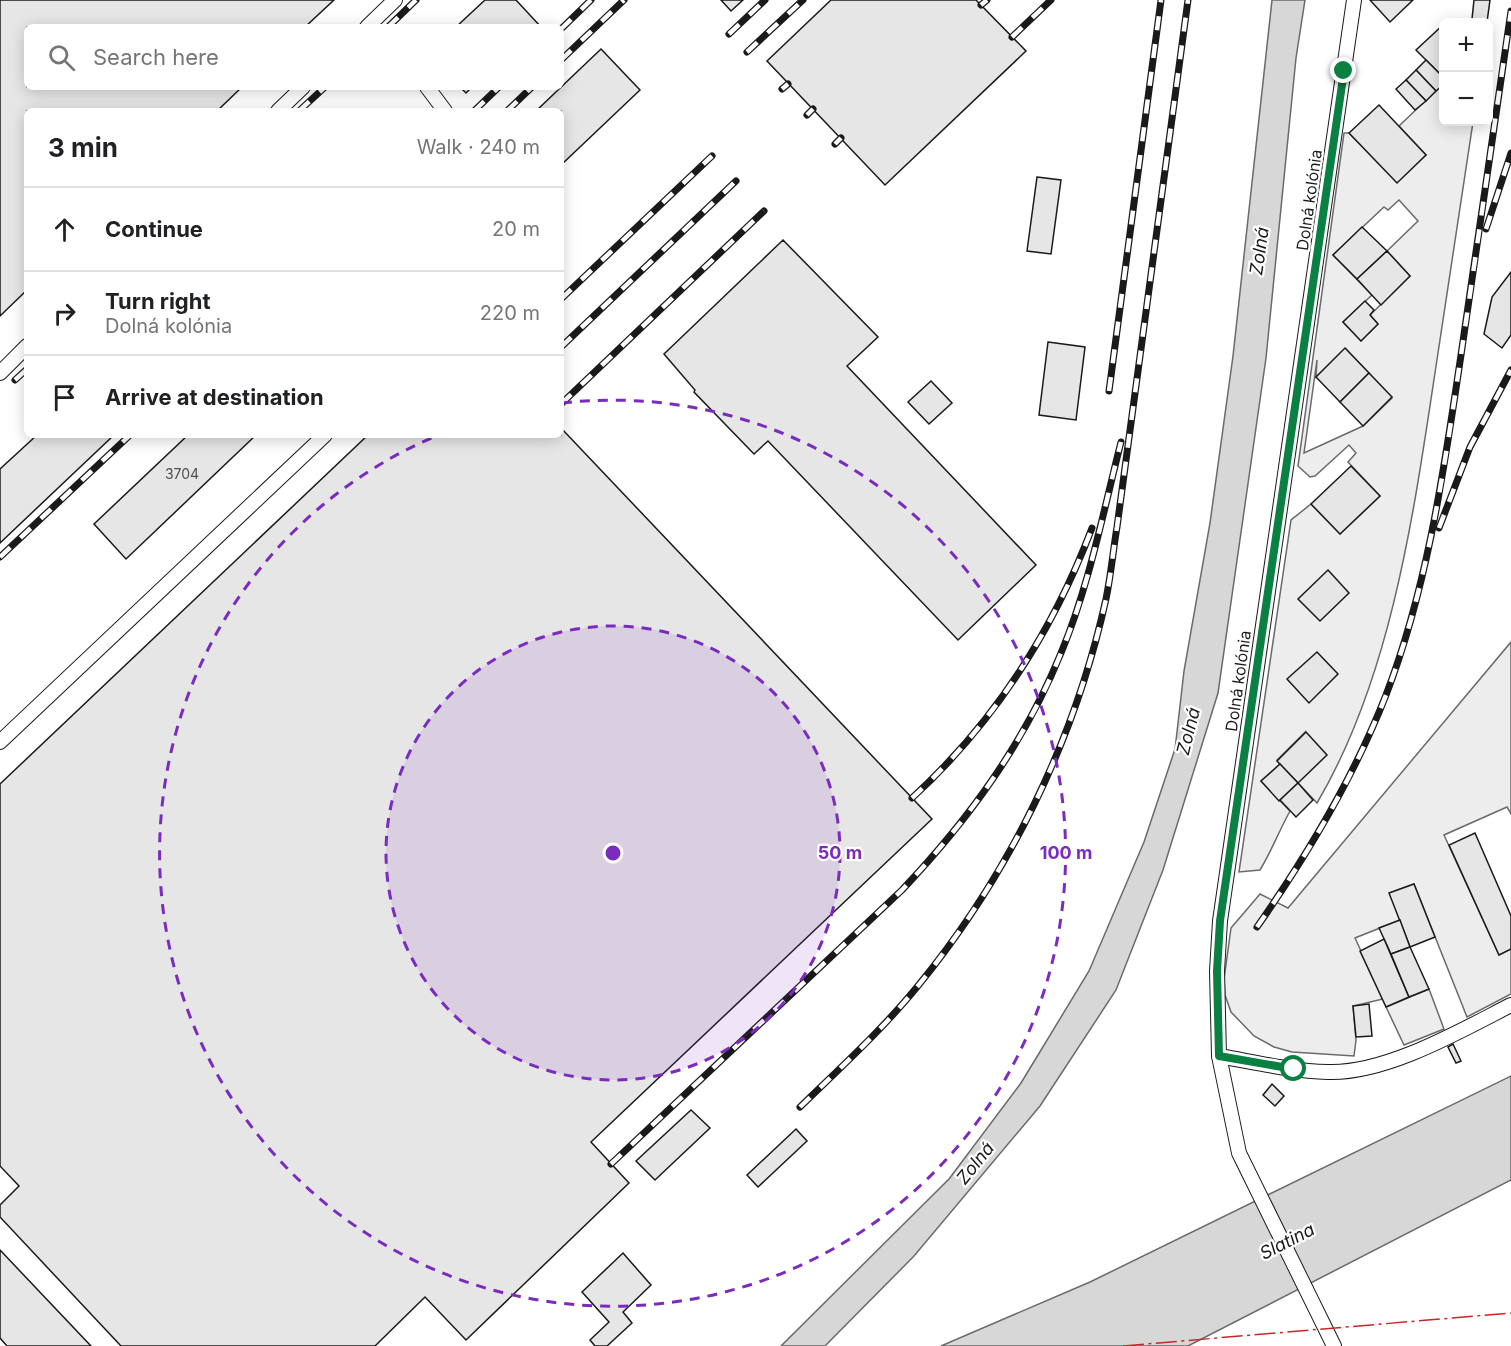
<!DOCTYPE html>
<meta charset="utf-8">
<style>
:root{--surface:#fff;--page:#f6f6f6;--text:#202124;--muted:#757577;--line:#e0e0e0}
body{margin:0;font-family:Inter,sans-serif;background:var(--page);color:var(--text)}
.controls{position:absolute;right:18px;top:18px;display:grid;overflow:hidden;border-radius:9px;box-shadow:0 3px 15px #0003}
.controls button{width:54px;height:54px;display:grid;place-items:center;padding:0;border:0;border-bottom:2px solid var(--line);background:var(--surface);color:var(--text);font:30px sans-serif}
.stop{position:absolute;width:18px;height:18px;margin:-14px;border:4px solid #0b8043;border-radius:50%;background:#fff}
.stop.end{background:#0b8043;border-color:#fff;box-shadow:0 2px 6px #0008}
.list{margin:0;padding:0;list-style:none}
h2{display:flex;justify-content:space-between;align-items:center;height:78px;margin:0;padding:0 24px;font-size:26px}
h2 small{font-size:20px;font-weight:400;color:var(--muted)}
.list li{display:grid;grid-template-columns:39px 1fr auto;gap:18px;align-items:center;box-sizing:border-box;height:84px;padding:0 24px;border-top:2px solid var(--line)}
.list b{display:block;font-size:22px;white-space:nowrap}
.list p{margin:0;font-size:20px;white-space:nowrap;color:var(--muted)}
.list em{font-size:20px;font-style:normal;color:var(--muted)}
.icon{flex:none;width:33px;height:33px;fill:none;stroke:currentColor;stroke-width:2;stroke-linecap:round;stroke-linejoin:round}
.map{position:relative;flex:none;width:1511px;height:1346px;overflow:hidden}
.search{position:absolute;background:var(--surface);box-shadow:0 3px 15px #0003;left:24px;top:24px;width:540px;height:66px;display:flex;align-items:center;gap:15px;box-sizing:border-box;padding:0 21px;border-radius:9px;color:var(--muted);font-size:22px}
.panel{position:absolute;background:var(--surface);box-shadow:0 3px 15px #0003;left:24px;top:108px;width:540px;height:330px;border-radius:9px}
.map>svg:first-child{display:block}
.green{fill:#ededed;stroke:#6a6a6a;stroke-width:1.5;fill-rule:evenodd}
.water{fill:#d7d7d7;stroke:#6a6a6a;stroke-width:1.5}
.building{fill:#e6e6e6;stroke:#1a1a1a;stroke-width:1.5}
.lines{fill:none;stroke-linecap:round;stroke-linejoin:round}
.service-casing{stroke:#1a1a1a;stroke-width:16}
.service{stroke:#fff;stroke-width:14}
.rail-casing{stroke:#1a1a1a;stroke-width:7}
.rail{stroke:#fff;stroke-width:4.5;stroke-dasharray:14;stroke-linecap:butt}
.power{stroke:#c62828;stroke-width:1.5;stroke-dasharray:21 4.5 3 4.5;stroke-linecap:butt}
.route{stroke:#0b8043;stroke-width:8}
.ring{fill:none;stroke:#7b2cbf;stroke-width:3;stroke-dasharray:10 8}
.labels{text-anchor:middle;dominant-baseline:central;stroke-width:4.5;stroke-linejoin:round;paint-order:stroke}
.number-label{font-size:14px;fill:#4d4d4d}
.street-label{font-size:16px;fill:#1a1a1a;stroke:#fff}
.water-label{font-size:18px;font-style:italic;fill:#1a1a1a;stroke:#fff}
.centre{fill:#7b2cbf;stroke:#fff;stroke-width:3}
.ring-label{font-size:18px;text-anchor:middle;font-weight:bold;fill:#7b2cbf;stroke:#fff;stroke-width:4.5;stroke-linejoin:round;paint-order:stroke}
</style>
<div class="map">
<svg width="1511" height="1346" viewBox="0 0 1511 1346">
<rect width="100%" height="100%" fill="#fff"/>
<g class="green">
<path d="M1443 84 1444 122H1473C1459 210 1446 298 1433 386 1412 525 1389 681 1317 803L1298 783 1305 732 1277 760 1280 764 1261 781 1290 811C1279 831 1272 850 1260 870L1239 872 1291 520 1311 504 1340 534 1380 496 1348 462 1356 453 1349 445 1315 476 1310 477 1298 466 1344 133H1349L1397 182 1426 155 1399 126ZM1399 200 1418 221 1387 251 1410 276 1370 315 1378 324 1361 341 1343 322 1372 295 1333 255 1384 207 1388 210ZM1346 349 1392 398 1363 426 1304 453 1317 360 1316 377Z"/>
<path d="M1511 642V814L1507 807 1444 835 1499 955 1511 949V994L1467 1017 1414 884 1390 893 1400 920 1355 938 1383 999 1353 1006 1356 1040 1354 1056 1292 1052 1274 1047 1254 1036 1231 1012 1225 995 1224 979 1231 928 1260 894 1288 908Z"/>
<path d="M1429 989 1444 1029 1404 1045 1386 1007Z"/>
</g>
<g class="water">
<path d="M1272 0H1305L1296 58 1266 358 1218 693 1163 870 1116 990 1040 1106 914 1256 825 1346H781L949 1179 1021 1083 1089 971 1144 842 1175 749 1184 671 1210 523 1233 356Z"/>
<path d="M1511 1076V1180L1188 1346H941L1090 1282Z"/>
</g>
<g class="building">
<path d="M0 0H334L305 27H27V87H242L217 111H27V290L0 316Z"/>
<path d="M485 0H516L541 27H456Z"/>
<path d="M721 0H743L731 11Z"/>
<path d="M831 0H976L1026 51 885 185 767 61Z"/>
<path d="M1370 0H1413L1390 22Z"/>
<path d="M1474 0H1490L1487 22H1475L1472 19Z"/>
<path d="M1444 24V78L1416 50Z"/>
<path d="M601 49 640 90 561 165V111H536Z"/>
<path d="M1426 60 1444 78V84L1436 91 1416 70Z"/>
<path d="M1416 70 1436 91 1426 101 1406 80Z"/>
<path d="M1406 80 1426 101 1415 110 1396 89Z"/>
<path d="M460 87H472L466 93Z"/>
<path d="M1379 105 1426 155 1397 183 1349 133Z"/>
<path d="M1037 177 1061 180 1051 254 1027 251Z"/>
<path d="M1362 227 1387 251 1357 279 1333 255Z"/>
<path d="M783 240 878 337 847 366 1036 565 958 640 768 441 754 454 694 392 695 390 664 354Z"/>
<path d="M1387 251 1410 276 1381 305 1357 279Z"/>
<path d="M1511 272V335L1502 348 1484 334 1492 297Z"/>
<path d="M1365 301 1374 310 1370 315 1378 324 1361 341 1343 322Z"/>
<path d="M1048 342 1085 347 1076 420 1039 415Z"/>
<path d="M1345 348 1369 373 1340 402 1316 377Z"/>
<path d="M1369 373 1392 397 1363 426 1340 402Z"/>
<path d="M931 381 952 403 929 424 908 402Z"/>
<path d="M561 428 932 819 591 1142 629 1183 466 1340 425 1297 375 1346H121L0 1217V1205L19 1186 0 1166V784L368 435H561Z"/>
<path d="M37 435H114L0 543V469Z"/>
<path d="M188 435H256L126 559 94 524Z"/>
<path d="M1351 466 1380 496 1340 534 1311 504Z"/>
<path d="M1328 570 1349 593 1320 621 1298 599Z"/>
<path d="M1317 652 1338 674 1309 703 1287 679Z"/>
<path d="M1306 732 1327 755 1298 783 1277 761Z"/>
<path d="M1280 764 1298 783 1279 801 1261 781Z"/>
<path d="M1298 783 1313 800 1296 817 1280 800Z"/>
<path d="M1475 833 1511 916V949L1499 955 1449 845Z"/>
<path d="M1414 884 1435 937 1410 947 1389 893Z"/>
<path d="M1400 920 1410 947 1391 954 1379 928Z"/>
<path d="M1384 939 1409 997 1386 1007 1360 951Z"/>
<path d="M1410 947 1429 989 1409 997 1391 954Z"/>
<path d="M1369 1004 1372 1036 1356 1037 1353 1006Z"/>
<path d="M1453 1044 1461 1061 1456 1063 1448 1047Z"/>
<path d="M1272 1084 1284 1096 1275 1106 1263 1095Z"/>
<path d="M691 1110 710 1128 655 1180 636 1161Z"/>
<path d="M796 1129 807 1141 758 1187 747 1175Z"/>
<path d="M0 1250 91 1346H7L0 1338Z"/>
<path d="M623 1253 651 1285 623 1312 632 1323 607 1346H595L590 1340 609 1322 582 1292Z"/>
</g>
<g class="lines">
<defs>
<g id="service">
<path d="M367 27 395 0"/>
<path d="M427 87 445 111"/>
<path d="M278 111 303 87"/>
<path d="M0 373 27 346"/>
<path d="M0 742 325 435"/>
<path d="M1219 1056C1254 1062 1291 1071 1328 1072 1386 1074 1460 1031 1511 1005"/>
<path d="M1334 1346 1239 1153 1219 1056 1217 971 1220 921 1354 0"/>
</g>
</defs>
<use href="#service" class="service-casing"/>
<use href="#service" class="service"/>
<defs>
<g id="rail">
<path d="M981 5 987 0"/>
<path d="M388 27 416 0"/>
<path d="M561 29 591 0"/>
<path d="M729 34 765 0"/>
<path d="M1012 37 1051 0"/>
<path d="M747 52 803 0"/>
<path d="M561 60 624 0"/>
<path d="M782 89 788 84"/>
<path d="M299 111 325 87"/>
<path d="M474 111 499 87"/>
<path d="M507 111 532 87"/>
<path d="M807 115 813 109"/>
<path d="M835 144 841 138"/>
<path d="M1486 229 1511 153"/>
<path d="M561 299 712 156"/>
<path d="M561 347 736 181"/>
<path d="M15 380 27 369"/>
<path d="M1109 391 1161 0"/>
<path d="M561 404 764 211"/>
<path d="M1439 528 1470 447 1511 370"/>
<path d="M0 557 130 435"/>
<path d="M912 798C994 723 1053 631 1092 528"/>
<path d="M1257 927C1308 854 1354 777 1386 695 1428 586 1444 469 1461 355 1478 241 1494 126 1511 11"/>
<path d="M800 1107C840 1068 882 1030 917 987 1009 875 1075 740 1106 599 1111 575 1113 551 1117 527L1188 0"/>
<path d="M611 1164 902 890C969 819 1024 744 1061 653 1089 586 1103 513 1121 442"/>
</g>
</defs>
<use href="#rail" class="rail-casing"/>
<use href="#rail" class="rail"/>
<path class="power" d="M1123 1346 1511 1313"/>
</g>
<g class="lines">
<path class="route" d="M1294 1069 1219 1056 1217 971 1220 921 1344 71"/>
</g>
<circle cx="613" cy="853" r="227" fill="#7b2cbf" fill-opacity=".12"/>
<g class="ring">
<circle cx="613" cy="853" r="227"/>
<path d="M562 403A453 453 0 1 1 436 436"/>
</g>
<g class="labels">
<g class="number-label">
<text x="182" y="473">3704</text>
</g>
<g class="street-label">
<text transform="translate(1309 200) rotate(-82)">Dolná kolónia</text>
<text transform="translate(1238 681) rotate(-82)">Dolná kolónia</text>
</g>
<g class="water-label">
<text transform="translate(1259 251) rotate(-82)">Zolná</text>
<text transform="translate(1188 731) rotate(-76)">Zolná</text>
<text transform="translate(975 1163) rotate(-51)">Zolná</text>
<text transform="translate(1287 1241) rotate(-27)">Slatina</text>
</g>
</g>
<circle cx="613" cy="853" r="9" class="centre"/>
<g class="ring-label">
<text x="840" y="859">50 m</text>
<text x="1066" y="859">100 m</text>
</g>
</svg>
<div class="controls">
<button>+</button>
<button>−</button>
</div>
<div class="stop" style="left:1294px;top:1069px"></div>
<div class="stop end" style="left:1344px;top:71px"></div>
<div class="search"><svg class="icon" aria-label="search" viewBox="0 0 24 24"><circle cx="10" cy="10" r="6"/><path d="M15 15l6 6"/></svg>Search here</div>
<section class="panel">
<h2>3 min<small>Walk · 240 m</small></h2>
<ul class="list">
<li><svg class="icon" aria-label="ahead" viewBox="0 0 24 24"><path d="M12 20V5M6 11l6-6 6 6"/></svg><div><b>Continue</b></div><em>20 m</em></li>
<li><svg class="icon" aria-label="right" viewBox="0 0 24 24"><path d="M7 20v-9h11M14 6l5 5-5 5"/></svg><div><b>Turn right</b><p>Dolná kolónia</p></div><em>220 m</em></li>
<li><svg class="icon" aria-label="arrive" viewBox="0 0 24 24"><path d="M6 21V4h12l-3 4 3 4H6"/></svg><div><b>Arrive at destination</b></div></li>
</ul>
</section>
</div>
